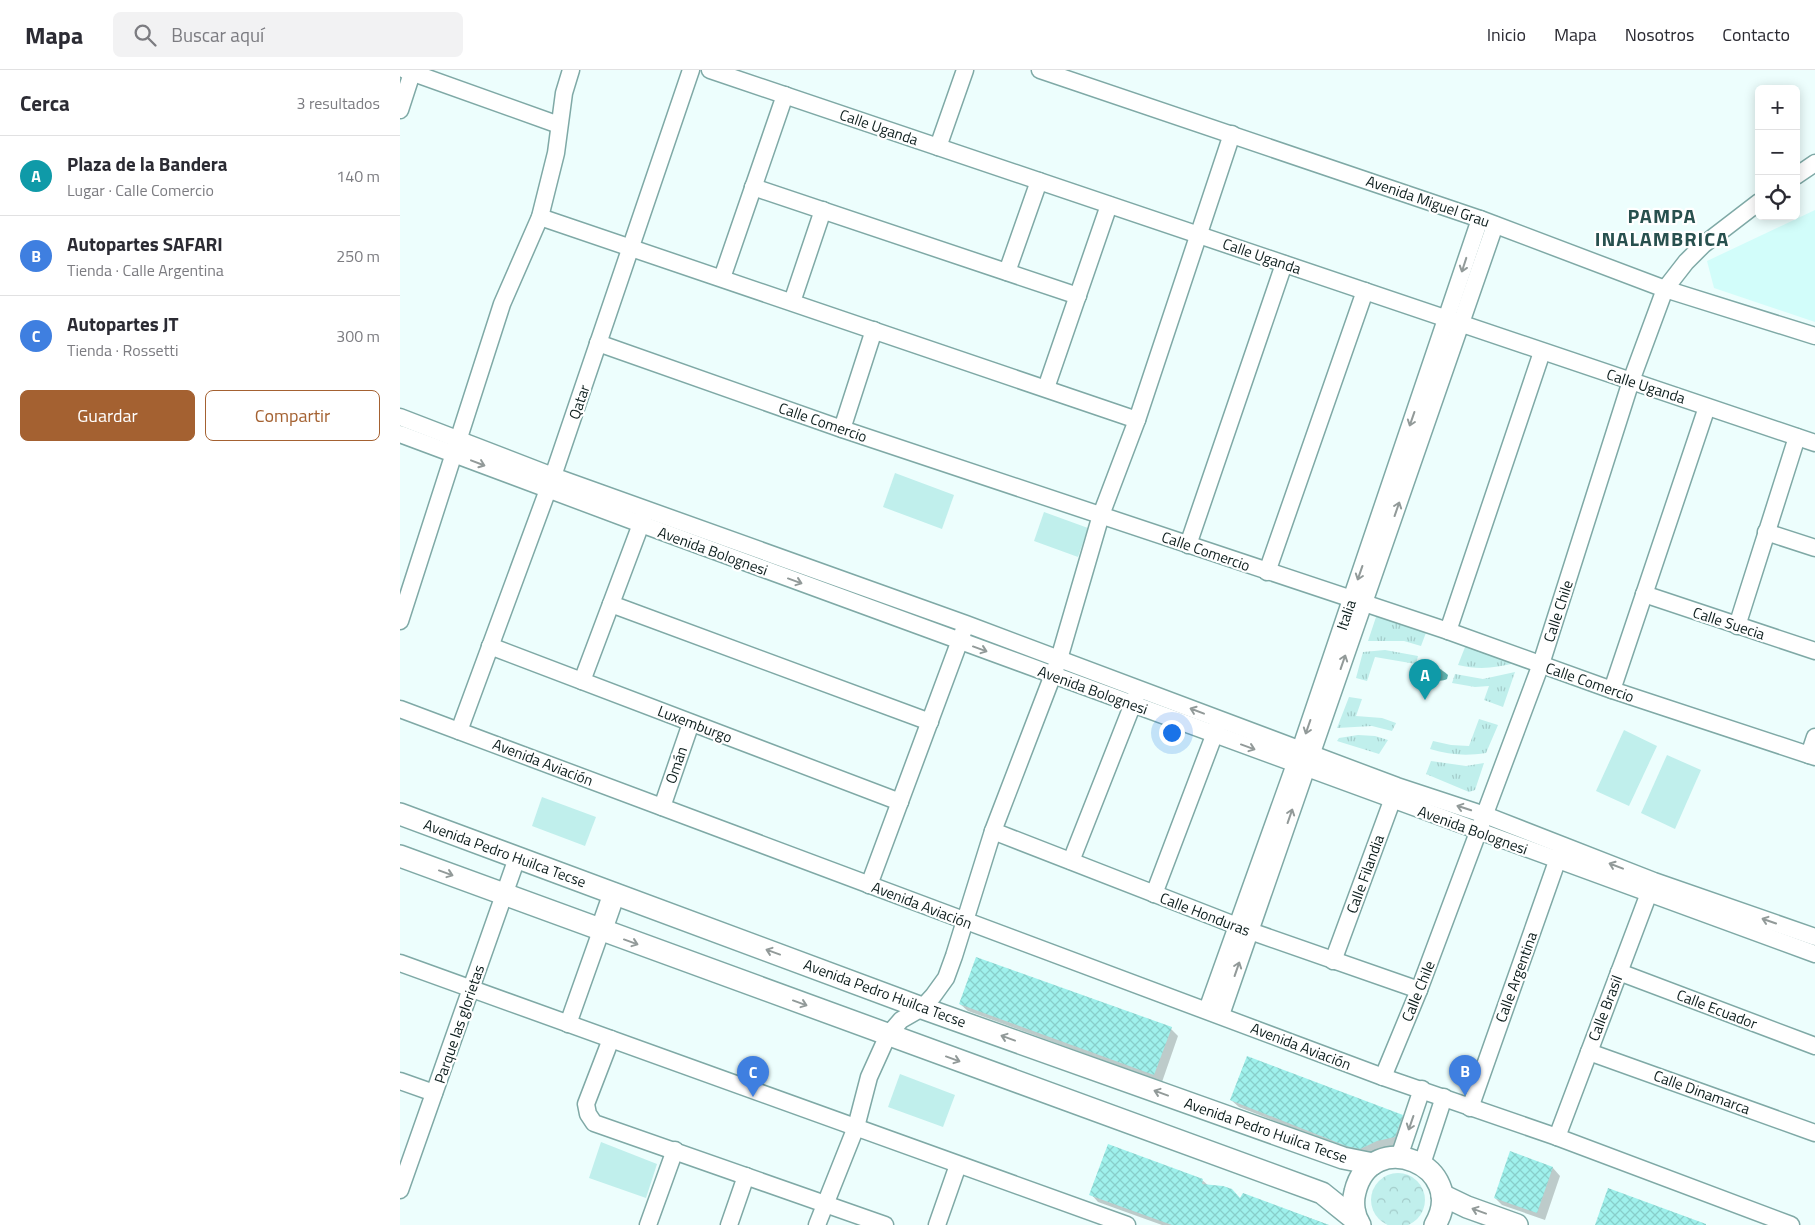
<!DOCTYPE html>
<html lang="es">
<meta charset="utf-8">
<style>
:root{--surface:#fff;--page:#f2f2f3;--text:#2b2b33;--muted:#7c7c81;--line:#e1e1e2;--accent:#a46131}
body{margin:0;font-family:"Titillium Web",sans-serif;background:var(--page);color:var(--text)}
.controls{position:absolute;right:15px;top:15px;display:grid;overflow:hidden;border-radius:8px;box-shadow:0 2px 12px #0003}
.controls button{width:45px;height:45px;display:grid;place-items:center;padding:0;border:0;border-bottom:1px solid var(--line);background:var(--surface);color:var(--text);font:25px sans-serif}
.you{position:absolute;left:771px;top:662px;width:18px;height:18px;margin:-12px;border:4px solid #fff;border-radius:50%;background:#1a73e8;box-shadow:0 0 0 8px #1a73e833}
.badge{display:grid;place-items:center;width:32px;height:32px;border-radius:50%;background:var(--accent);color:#fff;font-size:16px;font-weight:700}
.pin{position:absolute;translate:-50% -41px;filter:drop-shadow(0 1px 2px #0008)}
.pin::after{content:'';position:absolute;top:26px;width:18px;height:15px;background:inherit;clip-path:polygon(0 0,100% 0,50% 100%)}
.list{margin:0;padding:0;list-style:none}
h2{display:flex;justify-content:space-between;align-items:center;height:65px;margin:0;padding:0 20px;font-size:21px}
h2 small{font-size:16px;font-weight:400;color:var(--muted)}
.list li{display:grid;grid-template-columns:32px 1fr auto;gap:15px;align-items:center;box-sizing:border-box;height:80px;padding:0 20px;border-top:1px solid var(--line)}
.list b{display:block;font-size:19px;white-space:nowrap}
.list p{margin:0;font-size:16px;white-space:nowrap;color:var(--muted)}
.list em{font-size:16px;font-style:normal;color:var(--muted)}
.actions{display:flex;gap:10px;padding:15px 20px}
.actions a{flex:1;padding:11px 0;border:1px solid var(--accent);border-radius:8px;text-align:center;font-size:18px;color:var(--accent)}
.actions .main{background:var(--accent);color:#fff}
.icon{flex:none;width:28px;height:28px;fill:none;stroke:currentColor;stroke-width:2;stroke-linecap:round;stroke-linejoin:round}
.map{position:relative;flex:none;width:1415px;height:1155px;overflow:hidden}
header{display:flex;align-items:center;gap:30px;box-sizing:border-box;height:70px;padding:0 25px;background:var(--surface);border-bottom:1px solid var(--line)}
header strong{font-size:24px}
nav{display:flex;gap:28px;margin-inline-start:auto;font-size:18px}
.search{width:350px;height:45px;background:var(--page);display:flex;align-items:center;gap:12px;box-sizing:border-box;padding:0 18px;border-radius:8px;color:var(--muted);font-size:19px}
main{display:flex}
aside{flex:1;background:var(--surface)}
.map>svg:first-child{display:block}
.built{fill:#d2fdfa}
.grass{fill:url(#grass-tufts)}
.park{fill:url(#park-crowns)}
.pitch{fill:#c0efec}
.water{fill:url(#water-ripples)}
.shadow{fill:#0003}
.building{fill:url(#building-cross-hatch)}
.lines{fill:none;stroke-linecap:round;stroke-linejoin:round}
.minor-casing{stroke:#7fa9a6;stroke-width:19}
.major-casing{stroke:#7fa9a6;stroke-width:24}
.minor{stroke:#fff;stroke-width:16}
.major{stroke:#fff;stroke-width:21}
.oneway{stroke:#929a99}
.labels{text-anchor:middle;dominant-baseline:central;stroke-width:4.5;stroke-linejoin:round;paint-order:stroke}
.street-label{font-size:15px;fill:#0d1e1d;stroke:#fff}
.district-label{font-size:20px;font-weight:bold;letter-spacing:1px;fill:#28504e;stroke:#fff}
</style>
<header>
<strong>Mapa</strong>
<div class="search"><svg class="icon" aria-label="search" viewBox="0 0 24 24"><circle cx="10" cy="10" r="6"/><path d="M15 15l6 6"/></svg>Buscar aquí</div>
<nav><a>Inicio</a><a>Mapa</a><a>Nosotros</a><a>Contacto</a></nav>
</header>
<main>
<aside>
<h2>Cerca<small>3 resultados</small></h2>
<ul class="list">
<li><span class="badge" style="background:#0f9aa8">A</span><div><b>Plaza de la Bandera</b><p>Lugar · Calle Comercio</p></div><em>140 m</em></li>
<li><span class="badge" style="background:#3f7fe0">B</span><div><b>Autopartes SAFARI</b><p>Tienda · Calle Argentina</p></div><em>250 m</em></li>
<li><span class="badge" style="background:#3f7fe0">C</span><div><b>Autopartes JT</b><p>Tienda · Rossetti</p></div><em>300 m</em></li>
</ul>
<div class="actions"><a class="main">Guardar</a><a>Compartir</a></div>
</aside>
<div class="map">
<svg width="1415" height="1155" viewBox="0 0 1415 1155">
<defs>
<pattern id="grass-tufts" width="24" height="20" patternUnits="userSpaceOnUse" patternTransform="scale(1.25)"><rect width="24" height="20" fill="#c0efec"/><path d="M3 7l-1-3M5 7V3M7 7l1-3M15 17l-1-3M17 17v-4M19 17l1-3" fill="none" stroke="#a4ccca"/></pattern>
<pattern id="park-crowns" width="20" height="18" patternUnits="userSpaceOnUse" patternTransform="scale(1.25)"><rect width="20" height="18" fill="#c0efec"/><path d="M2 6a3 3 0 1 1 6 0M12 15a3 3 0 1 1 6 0" fill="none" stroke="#a4ccca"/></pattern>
<pattern id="water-ripples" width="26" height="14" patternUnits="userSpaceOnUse" patternTransform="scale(1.25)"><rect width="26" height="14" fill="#5fb0ac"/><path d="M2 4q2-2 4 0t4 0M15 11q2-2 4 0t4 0" fill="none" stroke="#4d8f8b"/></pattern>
<pattern id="building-cross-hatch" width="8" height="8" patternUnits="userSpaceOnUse" patternTransform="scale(1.25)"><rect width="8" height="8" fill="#9ff1ec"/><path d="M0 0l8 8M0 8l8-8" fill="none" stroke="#88ceca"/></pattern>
</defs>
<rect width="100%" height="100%" fill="#edfefd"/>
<path class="built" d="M1415 140V252L1314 218 1307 191Z"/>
<g class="grass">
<path d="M977 544 1027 560 1021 576 1004 571H968Z"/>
<path d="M1067 572 1115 593C1095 598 1079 600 1058 595Z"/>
<path d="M985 580 1018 586 1016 594 975 587 967 611 956 608 963 582Z"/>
<path d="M1115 602 1103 637 1084 630 1089 616 1075 617 1052 613 1055 604 1083 609Z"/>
<path d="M949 627 962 629 956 646 982 648 996 653 992 661 972 656 937 658Z"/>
<path d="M1079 649 1098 655 1086 683C1066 686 1050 685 1030 679L1033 671 1051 675 1069 676Z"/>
<path d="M958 665 975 666 988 670 979 684 937 671 939 668Z"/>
<path d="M1031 691 1066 696 1084 693 1075 720 1069 722 1026 704Z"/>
</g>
<circle class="park" cx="998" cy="1130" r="27"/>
<g class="pitch">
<path d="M495 403 554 425 542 459 483 437Z"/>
<path d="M644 442 688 458 678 487 634 471Z"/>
<path d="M1224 660 1257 676 1229 736 1196 721Z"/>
<path d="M1267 685 1301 700 1275 759 1241 743Z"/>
<path d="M142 727 196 747 185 776 132 756Z"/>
<path d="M500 1004 555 1025 543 1057 488 1037Z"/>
<path d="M201 1072 257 1094 246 1128 189 1108Z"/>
</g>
<path class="water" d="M1023 596C1034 595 1040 598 1048 605L1047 609C1038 614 1027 607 1020 601Z"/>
<g class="shadow">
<path d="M560 934 771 959 778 966 762 1012 568 941Z"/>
<path d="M831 1030 1002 1046 1010 1053 1002 1075 985 1078 968 1086 955 1083 839 1037Z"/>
<path d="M1111 1083 1153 1098 1160 1106 1145 1150 1102 1135 1095 1128Z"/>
<path d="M802 1110 809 1116 840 1129 843 1124 929 1155H762L698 1132 691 1124Z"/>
</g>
<g class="building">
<path d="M576 887 772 957 754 1005 559 934Z"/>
<path d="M847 986 1003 1045 995 1067 977 1071 960 1079 946 1076 830 1030Z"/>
<path d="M708 1074 803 1109 802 1114 823 1116 832 1119 840 1128 843 1123 929 1155H772L689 1125Z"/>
<path d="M1110 1081 1153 1097 1137 1143 1094 1128Z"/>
<path d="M1208 1118 1306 1154V1155H1195Z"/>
</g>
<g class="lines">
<defs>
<g id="minor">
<path d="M5 0 159 55"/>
<path d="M310 0 1415 373"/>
<path d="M640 0 1080 149 1265 219 1415 266"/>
<path d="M0 40 13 0"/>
<path d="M538 77 565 0"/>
<path d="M1396 106 1415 93"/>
<path d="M353 117 678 226"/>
<path d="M140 147 737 350"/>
<path d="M607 202 639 111"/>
<path d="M322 208 385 25"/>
<path d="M392 232 423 140"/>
<path d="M198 273 442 359 1048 561 1212 620 1415 687"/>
<path d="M646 318 709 135"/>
<path d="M0 347 153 406 566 554 997 716 1085 745 1254 811 1415 867"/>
<path d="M442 359 474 260"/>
<path d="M0 364 241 454 1415 884"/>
<path d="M1366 462 1415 478"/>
<path d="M788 475 884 194"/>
<path d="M867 502 965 221"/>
<path d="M1244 524 1415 581"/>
<path d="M211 534 530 652"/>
<path d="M0 551 102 234 140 147 156 83 164 23 171 0"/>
<path d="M1337 556 1397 367"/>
<path d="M1048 561 1142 282"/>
<path d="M90 576 500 732"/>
<path d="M182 611 244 446"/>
<path d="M1212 620 1307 337"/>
<path d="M0 639 983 1007 1157 1067 1391 1155"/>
<path d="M59 661 153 406 291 0"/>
<path d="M1409 685 1415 667"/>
<path d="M262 737 291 653"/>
<path d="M593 761 850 861 1019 920"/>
<path d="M671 791 736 626"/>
<path d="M469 815 563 562"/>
<path d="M754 824 818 655"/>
<path d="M933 891 996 720"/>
<path d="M0 893 727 1155"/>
<path d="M1219 902 1415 976"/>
<path d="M807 940 900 680 1080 149"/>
<path d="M821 945 1095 155"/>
<path d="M168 954 201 861"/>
<path d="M211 969 186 1034 188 1044 194 1053 485 1155"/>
<path d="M1189 982 1415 1063"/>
<path d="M983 1007 1019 920 1141 594 1231 311 1265 219 1286 192 1303 175 1359 132"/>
<path d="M0 1011 34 1023"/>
<path d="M1070 1038 1161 780"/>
<path d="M1157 1067 1252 815"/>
<path d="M999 1087 1022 1019"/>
<path d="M1022 1094 1044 1027"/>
<path d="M0 1120 117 788"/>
<path d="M248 1155 275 1080"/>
<path d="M329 1155 346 1106"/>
<path d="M417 1155 456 1057 469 1007 488 965 501 950 522 938 533 926 546 908 554 886 593 761 659 589 701 445 737 350 832 64"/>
<path d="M537 1155 558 1095"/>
</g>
<g id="major">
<path d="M0 744 522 938 943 1088 973 1094"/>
<path d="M0 786 922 1123 958 1152"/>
<path d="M201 861 214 824"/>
<path d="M1042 1125 1067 1137 1117 1155"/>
<path d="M960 1155C954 1146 952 1133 955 1122 971 1055 1070 1096 1035 1155"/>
</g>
</defs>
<use href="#minor" class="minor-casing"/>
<use href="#major" class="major-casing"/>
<use href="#minor" class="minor"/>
<use href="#major" class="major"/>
</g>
<defs><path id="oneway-shaft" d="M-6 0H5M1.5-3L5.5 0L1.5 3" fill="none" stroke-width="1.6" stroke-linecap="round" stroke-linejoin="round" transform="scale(1.25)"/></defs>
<g class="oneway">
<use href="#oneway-shaft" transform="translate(1064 195) rotate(108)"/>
<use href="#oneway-shaft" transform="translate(1012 349) rotate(109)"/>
<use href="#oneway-shaft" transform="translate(78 393) rotate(21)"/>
<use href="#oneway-shaft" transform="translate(997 439) rotate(-71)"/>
<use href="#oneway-shaft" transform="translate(960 503) rotate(109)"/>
<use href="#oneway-shaft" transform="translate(395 511) rotate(20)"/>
<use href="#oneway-shaft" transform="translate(580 579) rotate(20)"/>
<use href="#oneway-shaft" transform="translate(943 592) rotate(-71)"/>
<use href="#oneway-shaft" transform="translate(797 641) rotate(-159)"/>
<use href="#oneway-shaft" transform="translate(908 657) rotate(109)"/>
<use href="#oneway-shaft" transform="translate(848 677) rotate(20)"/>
<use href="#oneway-shaft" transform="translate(1064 738) rotate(-162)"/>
<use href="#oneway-shaft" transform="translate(890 746) rotate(-71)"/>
<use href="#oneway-shaft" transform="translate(1216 796) rotate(-159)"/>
<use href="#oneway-shaft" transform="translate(46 803) rotate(20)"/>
<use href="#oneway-shaft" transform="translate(1369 851) rotate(-161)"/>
<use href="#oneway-shaft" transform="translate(231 872) rotate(20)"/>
<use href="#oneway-shaft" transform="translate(373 882) rotate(-160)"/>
<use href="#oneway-shaft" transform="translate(837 899) rotate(-71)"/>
<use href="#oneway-shaft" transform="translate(400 933) rotate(20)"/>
<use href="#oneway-shaft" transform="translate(608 968) rotate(-160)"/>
<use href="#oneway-shaft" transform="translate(553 989) rotate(20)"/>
<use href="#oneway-shaft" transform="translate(761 1023) rotate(-160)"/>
<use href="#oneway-shaft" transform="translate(1011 1053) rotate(109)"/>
<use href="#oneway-shaft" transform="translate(1079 1141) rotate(-160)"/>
</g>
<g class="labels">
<g class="street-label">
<text transform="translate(479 57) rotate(19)">Calle Uganda</text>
<text transform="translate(1028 131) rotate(19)">Avenida Miguel Grau</text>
<text transform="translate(862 186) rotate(19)">Calle Uganda</text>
<text transform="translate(1246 316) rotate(18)">Calle Uganda</text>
<text transform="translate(179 332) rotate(-71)">Qatar</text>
<text transform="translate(423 352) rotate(19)">Calle Comercio</text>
<text transform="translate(313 481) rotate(20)">Avenida Bolognesi</text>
<text transform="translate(806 481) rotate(19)">Calle Comercio</text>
<text transform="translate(1158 541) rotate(-72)">Calle Chile</text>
<text transform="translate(946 545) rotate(-71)">Italia</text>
<text transform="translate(1329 553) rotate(18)">Calle Suecia</text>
<text transform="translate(1190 612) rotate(19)">Calle Comercio</text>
<text transform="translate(693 620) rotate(20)">Avenida Bolognesi</text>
<text transform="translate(295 654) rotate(21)">Luxemburgo</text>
<text transform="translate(143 692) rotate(21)">Avenida Aviación</text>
<text transform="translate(276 695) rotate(-71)">Omán</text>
<text transform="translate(1073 760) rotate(20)">Avenida Bolognesi</text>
<text transform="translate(105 783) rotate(20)">Avenida Pedro Huilca Tecse</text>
<text transform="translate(965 804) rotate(-70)">Calle Filandia</text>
<text transform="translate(522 835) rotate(21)">Avenida Aviación</text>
<text transform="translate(805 844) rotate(21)">Calle Honduras</text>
<text transform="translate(1116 907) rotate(-70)">Calle Argentina</text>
<text transform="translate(1018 921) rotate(-68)">Calle Chile</text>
<text transform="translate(485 923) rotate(20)">Avenida Pedro Huilca Tecse</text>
<text transform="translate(1205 938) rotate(-69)">Calle Brasil</text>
<text transform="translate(1317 939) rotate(21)">Calle Ecuador</text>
<text transform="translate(59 954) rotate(-71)">Parque las glorietas</text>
<text transform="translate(901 976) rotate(21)">Avenida Aviación</text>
<text transform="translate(1302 1022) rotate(20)">Calle Dinamarca</text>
<text transform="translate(866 1060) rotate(19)">Avenida Pedro Huilca Tecse</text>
</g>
<g class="district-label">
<text x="1262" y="145">PAMPA<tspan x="1262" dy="23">INALAMBRICA</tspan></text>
</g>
</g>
</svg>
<div class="controls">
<button>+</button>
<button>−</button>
<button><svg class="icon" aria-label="locate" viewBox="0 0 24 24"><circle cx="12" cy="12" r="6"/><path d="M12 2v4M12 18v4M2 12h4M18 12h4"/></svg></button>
</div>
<div class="you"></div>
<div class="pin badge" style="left:1025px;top:630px;background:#0f9aa8">A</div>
<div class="pin badge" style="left:1065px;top:1026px;background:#3f7fe0">B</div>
<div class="pin badge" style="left:353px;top:1027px;background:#3f7fe0">C</div>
</div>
</main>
